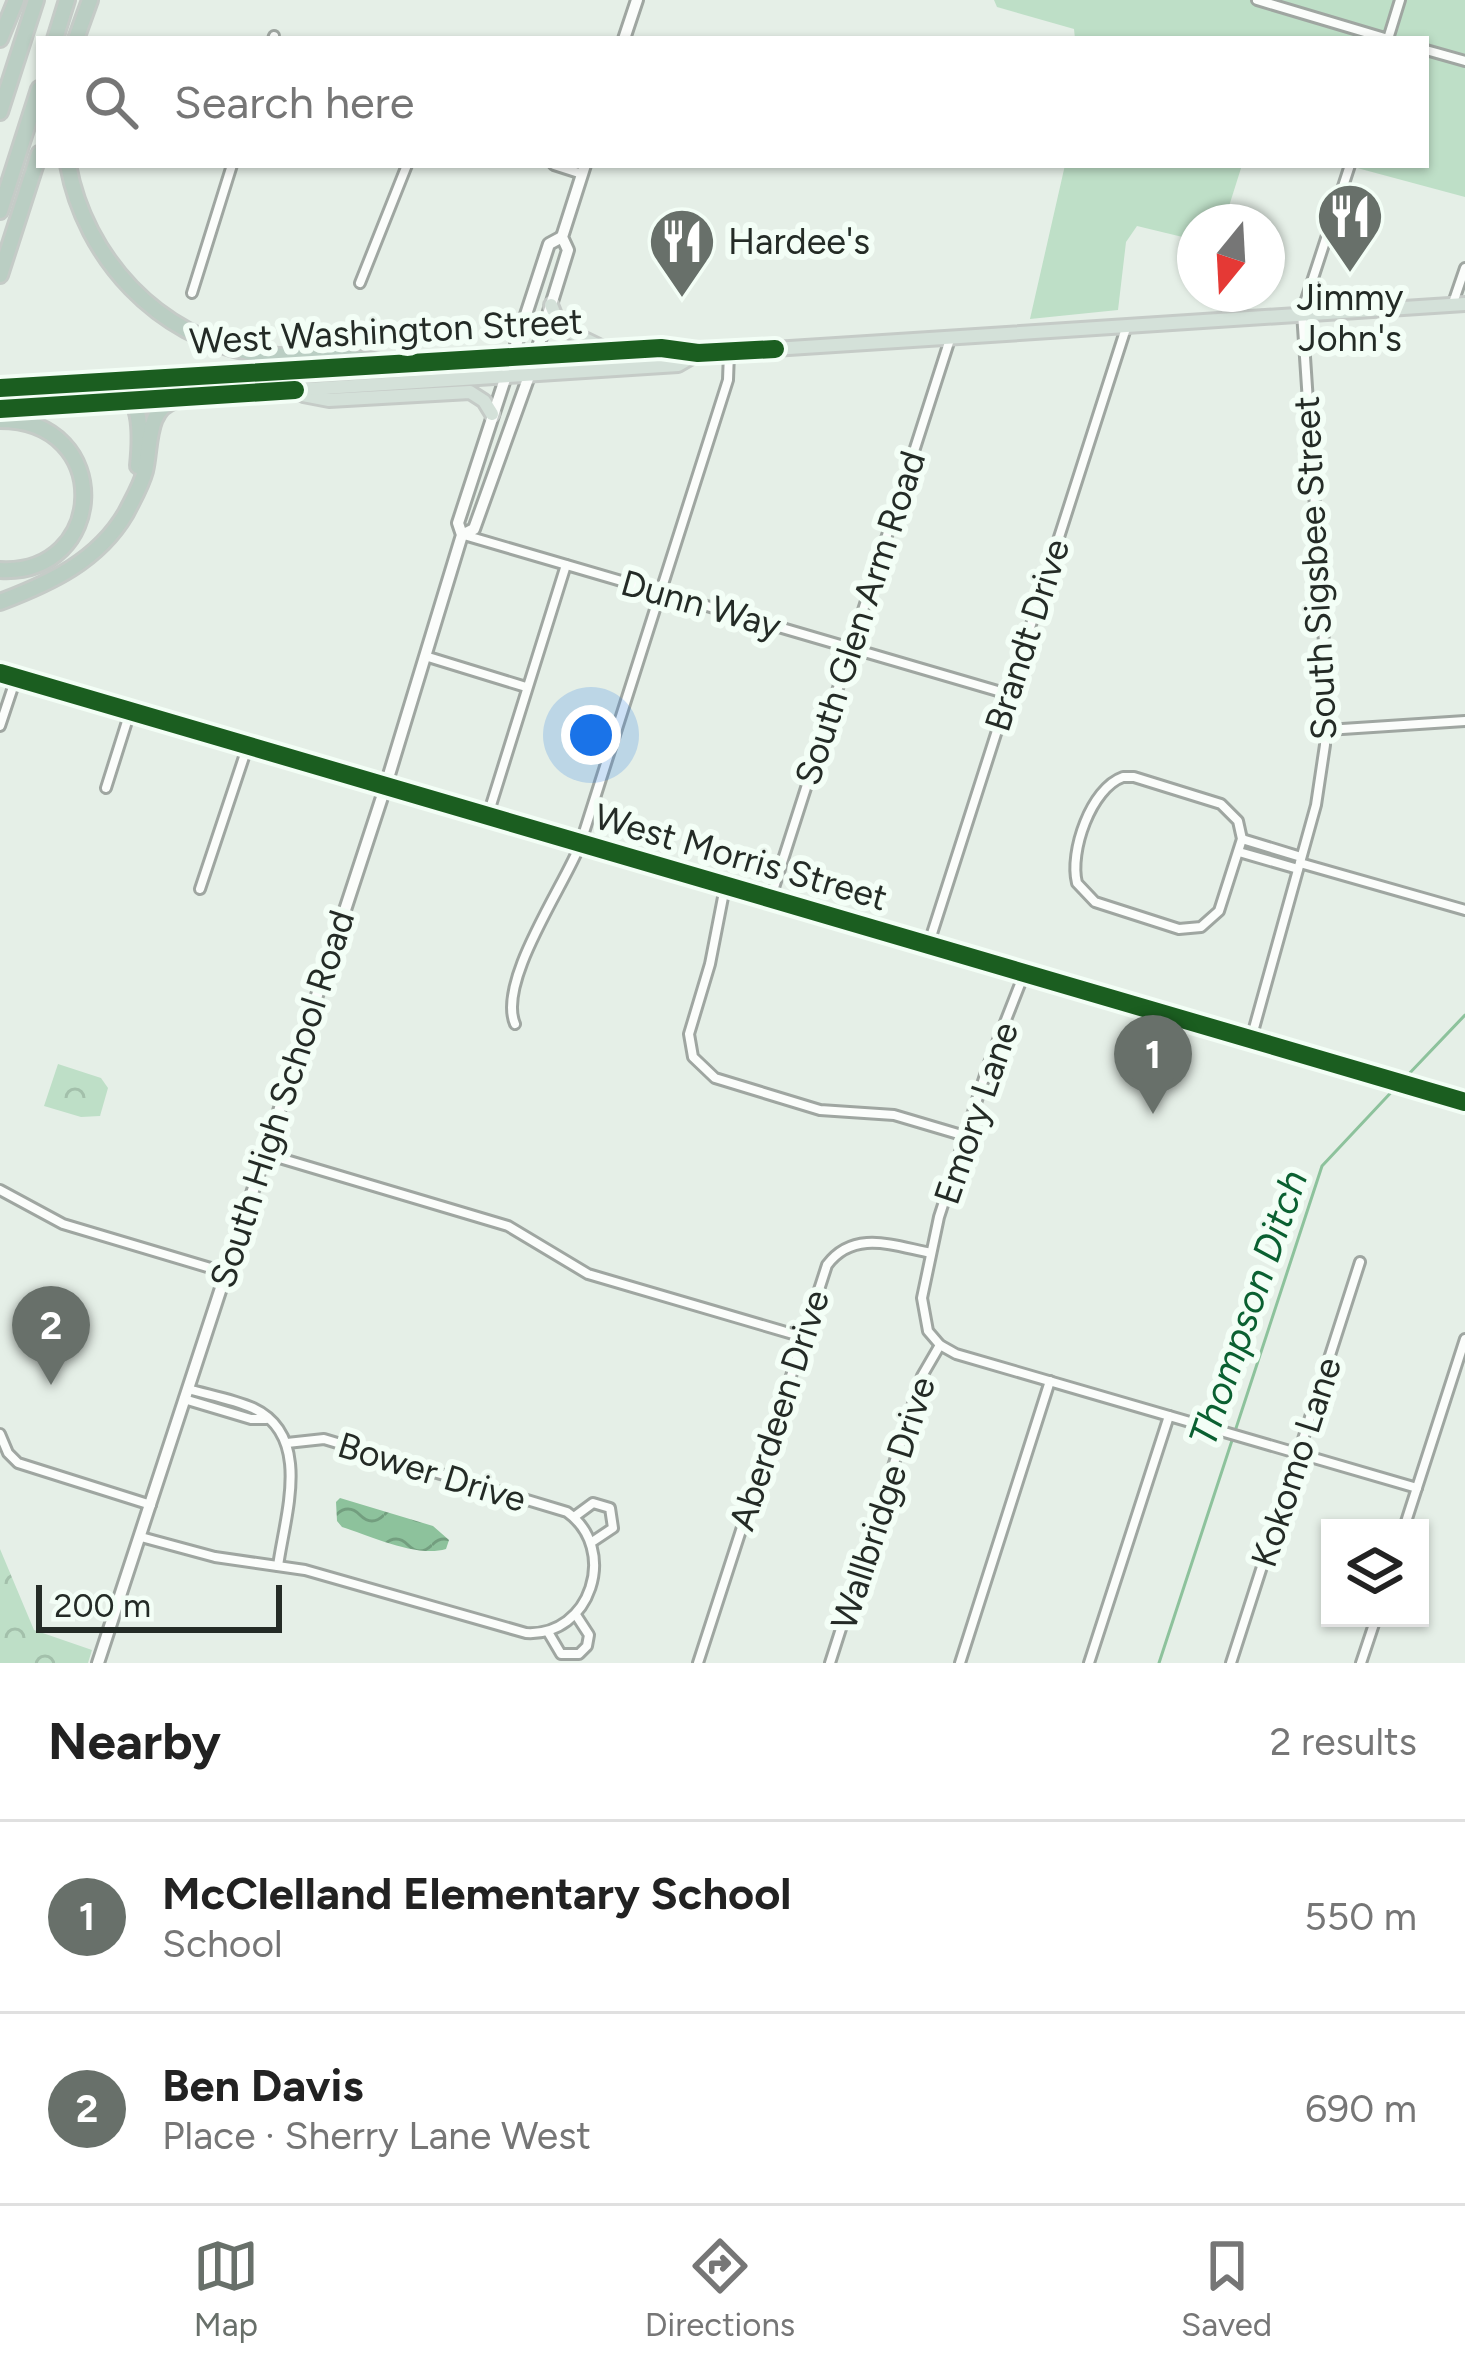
<!DOCTYPE html>
<meta charset="utf-8">
<style>
:root{--surface:#fff;--page:#f2f2f2;--text:#222;--muted:#767676;--line:#e0e0e0;--accent:#68706a}
body{margin:0;font-family:Figtree,sans-serif;background:var(--page);color:var(--text)}
.controls{position:absolute;right:36px;bottom:36px;display:grid;overflow:hidden;border-radius:0px;box-shadow:0 3px 9px #0004}
.controls button{width:108px;height:108px;display:grid;place-items:center;padding:0;border:0;border-bottom:3px solid var(--line);background:var(--surface);color:var(--text);font:60px sans-serif}
.compass{position:absolute;left:1177px;top:204px;width:108px;height:108px;border-radius:50%;background:var(--surface);box-shadow:0 3px 9px #0004;rotate:198deg}
.scale{position:absolute;left:36px;bottom:30px;width:246px;box-sizing:border-box;padding-left:12px;border:6px solid #242b26;border-top:0;font-size:33px;line-height:42px;white-space:nowrap;color:#242b26;-webkit-text-stroke:9px #f3fef6;paint-order:stroke}
.you{position:absolute;left:591px;top:735px;width:42px;height:42px;margin:-30px;border:9px solid #fff;border-radius:50%;background:#1a73e8;box-shadow:0 0 0 18px #1a73e833}
.badge{display:grid;place-items:center;width:78px;height:78px;border-radius:50%;background:var(--accent);color:#fff;font-size:39px;font-weight:700}
.pin{position:absolute;translate:-50% -99px;filter:drop-shadow(0 3px 6px #0008)}
.pin::after{content:'';position:absolute;top:63px;width:42px;height:36px;background:inherit;clip-path:polygon(0 0,100% 0,50% 100%)}
.list{margin:0;padding:0;list-style:none}
h2{display:flex;justify-content:space-between;align-items:center;height:156px;margin:0;padding:0 48px;font-size:51px}
h2 small{font-size:39px;font-weight:400;color:var(--muted)}
.list li{display:grid;grid-template-columns:78px 1fr auto;gap:36px;align-items:center;box-sizing:border-box;height:192px;padding:0 48px;border-top:3px solid var(--line)}
.list b{display:block;font-size:45px;white-space:nowrap}
.list p{margin:0;font-size:39px;white-space:nowrap;color:var(--muted)}
.list em{font-size:39px;font-style:normal;color:var(--muted)}
.icon{flex:none;width:66px;height:66px;fill:none;stroke:currentColor;stroke-width:2;stroke-linecap:round;stroke-linejoin:round}
.map{position:relative;flex:none;width:1465px;height:1663px;overflow:hidden}
.search{position:absolute;background:var(--surface);box-shadow:0 3px 9px #0004;left:36px;right:36px;top:36px;height:132px;display:flex;align-items:center;gap:30px;box-sizing:border-box;padding:0 42px;border-radius:0px;color:var(--muted);font-size:45px}
.sheet{height:540px;background:var(--surface)}
nav{display:flex;justify-content:space-around;align-items:center;box-sizing:border-box;height:168px;border-top:3px solid var(--line);background:var(--surface);font-size:33px;color:var(--muted)}
nav a{display:grid;justify-items:center;gap:6px}
nav .on{color:var(--accent)}
.map>svg:first-child{display:block}
.grass{fill:#bedfc7}
.park{fill:url(#park-crowns)}
.water{fill:url(#water-waves)}
.lines{fill:none;stroke-linecap:round;stroke-linejoin:round}
.stream{stroke:#8dc29c;stroke-width:3}
.street-casing{stroke:#9fa6a1;stroke-width:14}
.secondary-casing{stroke:#9fa6a1;stroke-width:16}
.primary-casing{stroke:#c5cbc7;stroke-width:18}
.highway-casing{stroke:#c5cbc7;stroke-width:20}
.street{stroke:#fbfdfb;stroke-width:8}
.secondary{stroke:#fbfdfb;stroke-width:10}
.primary{stroke:#d4e1d9;stroke-width:12}
.highway{stroke:#bacec3;stroke-width:14}
.cycleway-casing{stroke:#f3fef6;stroke-width:26}
.cycleway{stroke:#1b5e20;stroke-width:18}
.labels{text-anchor:middle;dominant-baseline:central;stroke-width:12;stroke-linejoin:round;paint-order:stroke}
.poi-label{font-size:36px;fill:#242b26;stroke:#f3fef6;text-anchor:start}
.street-label{font-size:36px;fill:#242b26;stroke:#f3fef6}
.water-label{font-size:39px;font-style:italic;fill:#0a6031;stroke:#f3fef6}
</style>
<div class="map">
<svg width="1465" height="1663" viewBox="0 0 1465 1663">
<defs>
<pattern id="park-crowns" width="20" height="18" patternUnits="userSpaceOnUse" patternTransform="scale(3)"><rect width="20" height="18" fill="#bedfc7"/><path d="M2 6a3 3 0 1 1 6 0M12 15a3 3 0 1 1 6 0" fill="none" stroke="#a3c0ab"/></pattern>
<pattern id="water-waves" width="16" height="10" patternUnits="userSpaceOnUse" patternTransform="scale(3)"><rect width="16" height="10" fill="#8dc29c"/><path d="M0 5q4-4 8 0t8 0" fill="none" stroke="#739e7f"/></pattern>
</defs>
<rect width="100%" height="100%" fill="#e5efe7"/>
<g class="grass">
<path d="M994 0H1465V197L1346 165H1426V39H1075L1074 29 997 7Z"/>
<path d="M1065 165H1242L1224 222H1195V240L1137 226 1126 242 1118 310 1030 319Z"/>
</g>
<g class="park">
<path d="M58 1064 101 1078 108 1088 100 1116 81 1117 44 1106Z"/>
<path d="M0 1549 34 1630 92 1650 88 1663H0Z"/>
</g>
<path class="water" d="M340 1498 433 1526 449 1540 446 1549C417 1558 371 1536 342 1527L337 1521 336 1502Z"/>
<g class="lines">
<g class="stream">
<path d="M1405 1078 1465 1015"/>
<path d="M1159 1663 1322 1166 1398 1085"/>
</g>
<defs>
<g id="street">
<path d="M1257 0 1388 39 1400 0"/>
<path d="M273 39 274 36"/>
<path d="M1426 50 1465 61"/>
<path d="M554 165 582 174"/>
<path d="M360 283 407 165"/>
<path d="M192 293 232 165"/>
<path d="M1453 303 1465 268"/>
<path d="M464 535 1008 694"/>
<path d="M425 656 526 687"/>
<path d="M0 673 385 788"/>
<path d="M0 726 16 678"/>
<path d="M1327 730 1465 721"/>
<path d="M1123 777H1134L1221 804 1238 821 1242 839 1219 911 1201 927 1179 929 1095 902 1077 883C1069 852 1091 788 1123 777Z"/>
<path d="M106 788 130 712"/>
<path d="M487 818 566 565"/>
<path d="M1242 839 1301 857"/>
<path d="M1239 852 1298 869"/>
<path d="M1300 863 1465 910"/>
<path d="M725 887 710 964 689 1034 693 1057 715 1078 820 1110 894 1115 965 1136"/>
<path d="M200 889 247 748"/>
<path d="M770 900 951 336"/>
<path d="M928 946 1127 325"/>
<path d="M1024 974 989 1063 939 1217 922 1298 928 1331 940 1345 956 1354 1417 1488"/>
<path d="M515 1024C497 982 564 886 580 845L728 380 729 352"/>
<path d="M1251 1039 1316 805 1325 745 1326 673 1302 312 1350 165"/>
<path d="M266 1154 508 1226 588 1274 803 1337"/>
<path d="M0 1190 63 1224 224 1272"/>
<path d="M188 1389C209 1395 233 1399 253 1408 313 1436 285 1515 278 1566"/>
<path d="M184 1399 251 1419H266"/>
<path d="M0 1434 8 1453 18 1463 151 1505"/>
<path d="M574 1517 593 1503 610 1508 613 1528 592 1542"/>
<path d="M1404 1528 1465 1339"/>
<path d="M141 1537 215 1557 305 1570 526 1633C591 1637 619 1549 567 1512L324 1439 287 1443"/>
<path d="M548 1632 561 1654H579L587 1646 589 1635 576 1615"/>
<path d="M698 1663 827 1265C854 1229 894 1246 931 1253"/>
<path d="M830 1663 922 1376 940 1345"/>
<path d="M960 1663 1050 1381"/>
<path d="M1089 1663 1169 1416"/>
<path d="M1231 1663 1360 1262"/>
<path d="M1361 1663 1376 1618"/>
</g>
<g id="secondary">
<path d="M624 39 637 0"/>
<path d="M462 535 474 529 529 376 568 250 562 237 585 165"/>
<path d="M385 788 1465 1102"/>
<path d="M98 1663 385 788 462 535 458 523 549 244 562 237"/>
</g>
<g id="primary">
<path d="M551 305 560 327 603 348"/>
<path d="M0 388 661 348 729 352 1465 304"/>
<path d="M303 395 329 400 470 392 484 401 492 414"/>
<path d="M0 409 678 365 697 354"/>
</g>
<g id="highway">
<path d="M0 39 16 0"/>
<path d="M55 39 67 0"/>
<path d="M76 39 90 0"/>
<path d="M0 112 36 0"/>
<path d="M68 165C85 258 158 337 253 353 300 361 346 352 393 365"/>
<path d="M0 211 39 89"/>
<path d="M0 275 39 154"/>
<path d="M108 381C144 389 141 436 138 466"/>
<path d="M0 420C115 420 107 576 0 570"/>
<path d="M0 602C50 583 98 561 126 513 133 499 141 486 145 471 151 446 146 408 176 400"/>
</g>
</defs>
<use href="#street" class="street-casing"/>
<use href="#secondary" class="secondary-casing"/>
<use href="#primary" class="primary-casing"/>
<use href="#highway" class="highway-casing"/>
<use href="#street" class="street"/>
<use href="#secondary" class="secondary"/>
<use href="#primary" class="primary"/>
<use href="#highway" class="highway"/>
<defs>
<g id="cycleway">
<path d="M0 388 661 348 698 353 775 349"/>
<path d="M0 409 295 390"/>
<path d="M0 673 1465 1102"/>
</g>
</defs>
<use href="#cycleway" class="cycleway-casing"/>
<use href="#cycleway" class="cycleway"/>
</g>
<defs>
<symbol id="restaurant-pin" viewBox="-11 -11 22 30"><path d="M0 17L-7.5 6A9.5 9.5 0 1 1 7.5 6Z" fill="#68706a" stroke="#f3fef6"/><path d="M-5-6h1v4h1v-4h1v4h1v-4h1v5L-1.5 .5V6h-2V.5L-5-1ZM5-6V6H3V1.5H1.5Q1.5-4 5-6Z" fill="#fff"/></symbol>
</defs>
<g fill-rule="evenodd">
<use href="#restaurant-pin" x="1312" y="178" width="76" height="104"/>
<use href="#restaurant-pin" x="644" y="203" width="76" height="104"/>
</g>
<g class="labels">
<g class="poi-label">
<text x="728" y="241">Hardee's</text>
<text x="1350" y="297" text-anchor="middle">Jimmy<tspan x="1350" dy="41">John's</tspan></text>
</g>
<g class="street-label">
<text transform="translate(386 331) rotate(-3)">West Washington Street</text>
<text transform="translate(1315 568) rotate(-93)">South Sigsbee Street</text>
<text transform="translate(701 604) rotate(16)">Dunn Way</text>
<text transform="translate(860 618) rotate(-72)">South Glen Arm Road</text>
<text transform="translate(1027 635) rotate(-72)">Brandt Drive</text>
<text transform="translate(741 857) rotate(16)">West Morris Street</text>
<text transform="translate(282 1099) rotate(-72)">South High School Road</text>
<text transform="translate(976 1113) rotate(-71)">Emory Lane</text>
<text transform="translate(779 1410) rotate(-72)">Aberdeen Drive</text>
<text transform="translate(1296 1462) rotate(-72)">Kokomo Lane</text>
<text transform="translate(432 1472) rotate(17)">Bower Drive</text>
<text transform="translate(883 1503) rotate(-72)">Wallbridge Drive</text>
</g>
<g class="water-label">
<text transform="translate(1248 1308) rotate(-71)">Thompson Ditch</text>
</g>
</g>
</svg>
<div class="controls">
<button><svg class="icon" aria-label="layers" viewBox="0 0 24 24"><path d="M12 4l9 5-9 5-9-5zM3 14l9 5 9-5"/></svg></button>
</div>
<svg class="compass" viewBox="-18 -18 36 36"><path d="M0-13l5 13h-10z" fill="#e53935"/><path d="M0 13l5-13h-10z" fill="#767676"/></svg>
<div class="scale">200 m</div>
<div class="you"></div>
<div class="pin badge" style="left:1153px;top:1114px">1</div>
<div class="pin badge" style="left:51px;top:1385px">2</div>
<div class="search"><svg class="icon" aria-label="search" viewBox="0 0 24 24"><circle cx="10" cy="10" r="6"/><path d="M15 15l6 6"/></svg>Search here</div>
</div>
<section class="sheet">
<h2>Nearby<small>2 results</small></h2>
<ul class="list">
<li><span class="badge">1</span><div><b>McClelland Elementary School</b><p>School</p></div><em>550 m</em></li>
<li><span class="badge">2</span><div><b>Ben Davis</b><p>Place · Sherry Lane West</p></div><em>690 m</em></li>
</ul>
</section>
<nav>
<a class="on"><svg class="icon" aria-label="map" viewBox="0 0 24 24"><path d="M3 6l6-2 6 2 6-2v14l-6 2-6-2-6 2zM9 4v14M15 6v14"/></svg>Map</a>
<a><svg class="icon" aria-label="directions" viewBox="0 0 24 24"><path d="M12 3l9 9-9 9-9-9zM9 14v-3h6M13 9l2 2-2 2"/></svg>Directions</a>
<a><svg class="icon" aria-label="saved" viewBox="0 0 24 24"><path d="M7 4h10v16l-5-4-5 4z"/></svg>Saved</a>
</nav>
